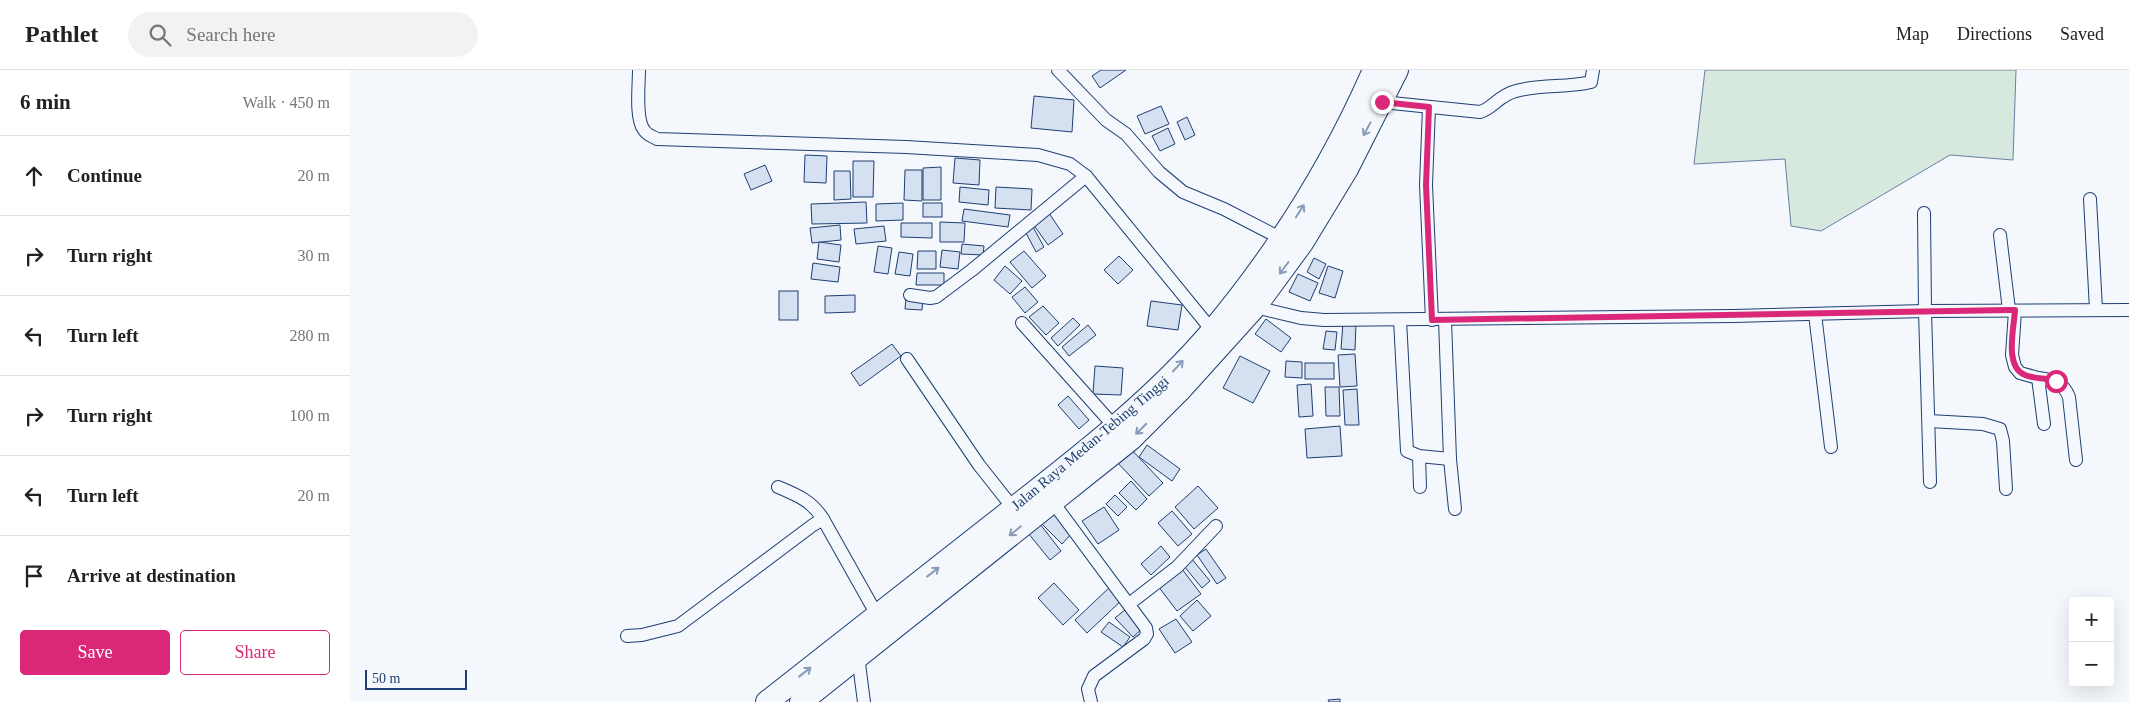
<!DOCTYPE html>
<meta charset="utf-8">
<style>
:root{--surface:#fff;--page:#f2f2f2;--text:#222;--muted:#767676;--line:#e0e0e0;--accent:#db2777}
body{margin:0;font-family:Georgia,serif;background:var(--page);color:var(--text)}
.controls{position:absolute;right:15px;bottom:15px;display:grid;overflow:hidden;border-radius:5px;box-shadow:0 5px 20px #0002}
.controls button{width:45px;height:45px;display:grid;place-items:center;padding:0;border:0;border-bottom:1px solid var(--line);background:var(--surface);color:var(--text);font:25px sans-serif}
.scale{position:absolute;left:15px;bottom:12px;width:102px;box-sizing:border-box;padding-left:5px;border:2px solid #1d3f73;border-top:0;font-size:14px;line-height:18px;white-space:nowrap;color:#1d3f73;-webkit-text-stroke:4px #f4f7fb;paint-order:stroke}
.stop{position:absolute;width:15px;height:15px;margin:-11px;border:4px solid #db2777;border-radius:50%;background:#fff}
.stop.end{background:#db2777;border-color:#fff;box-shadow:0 1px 5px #0008}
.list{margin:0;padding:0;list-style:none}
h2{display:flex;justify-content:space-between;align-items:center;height:65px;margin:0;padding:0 20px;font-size:21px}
h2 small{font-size:16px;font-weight:400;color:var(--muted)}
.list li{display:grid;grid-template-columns:32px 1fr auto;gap:15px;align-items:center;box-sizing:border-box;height:80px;padding:0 20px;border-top:1px solid var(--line)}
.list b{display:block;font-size:19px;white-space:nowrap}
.list em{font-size:16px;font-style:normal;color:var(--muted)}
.actions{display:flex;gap:10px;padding:15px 20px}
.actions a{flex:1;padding:11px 0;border:1px solid var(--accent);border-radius:5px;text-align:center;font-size:18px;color:var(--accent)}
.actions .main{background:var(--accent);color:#fff}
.icon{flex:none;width:28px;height:28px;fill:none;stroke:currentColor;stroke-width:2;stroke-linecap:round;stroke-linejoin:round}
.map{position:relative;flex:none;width:1779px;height:632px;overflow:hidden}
header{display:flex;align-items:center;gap:30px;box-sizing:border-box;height:70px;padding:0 25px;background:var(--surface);border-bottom:1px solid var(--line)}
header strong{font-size:24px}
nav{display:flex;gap:28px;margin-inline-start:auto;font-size:18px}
.search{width:350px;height:45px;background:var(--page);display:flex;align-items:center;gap:12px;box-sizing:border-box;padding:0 18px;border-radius:28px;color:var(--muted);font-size:19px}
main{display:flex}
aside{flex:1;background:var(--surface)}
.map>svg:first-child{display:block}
.green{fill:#d7e8df;stroke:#687fa3}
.building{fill:#d5e0f0;stroke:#1d3f73}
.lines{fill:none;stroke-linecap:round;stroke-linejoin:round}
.street-casing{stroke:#1d3f73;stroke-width:14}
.highway-casing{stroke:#1d3f73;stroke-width:24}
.street{stroke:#f4f7fb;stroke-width:12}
.highway{stroke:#f4f7fb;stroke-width:22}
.oneway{stroke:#889bb7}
.route{stroke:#db2777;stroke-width:6}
.labels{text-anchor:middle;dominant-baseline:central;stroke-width:4;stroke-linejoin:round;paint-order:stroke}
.street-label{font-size:15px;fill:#1d3f73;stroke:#f4f7fb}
</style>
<header>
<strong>Pathlet</strong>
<div class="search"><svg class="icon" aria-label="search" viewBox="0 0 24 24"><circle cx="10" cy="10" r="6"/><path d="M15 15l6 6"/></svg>Search here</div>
<nav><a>Map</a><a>Directions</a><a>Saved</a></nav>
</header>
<main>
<aside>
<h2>6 min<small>Walk · 450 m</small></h2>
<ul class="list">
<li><svg class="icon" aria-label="ahead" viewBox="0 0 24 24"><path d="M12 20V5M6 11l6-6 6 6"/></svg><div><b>Continue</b></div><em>20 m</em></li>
<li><svg class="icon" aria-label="right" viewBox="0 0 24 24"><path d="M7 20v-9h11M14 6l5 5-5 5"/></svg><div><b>Turn right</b></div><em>30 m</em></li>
<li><svg class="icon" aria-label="left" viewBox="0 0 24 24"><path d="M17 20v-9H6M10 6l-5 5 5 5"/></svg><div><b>Turn left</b></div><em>280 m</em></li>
<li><svg class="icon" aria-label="right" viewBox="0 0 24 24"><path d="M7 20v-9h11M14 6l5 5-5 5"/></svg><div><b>Turn right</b></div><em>100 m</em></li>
<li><svg class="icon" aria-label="left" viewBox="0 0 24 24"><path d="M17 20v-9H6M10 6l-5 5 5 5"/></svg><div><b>Turn left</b></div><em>20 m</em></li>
<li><svg class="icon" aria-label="arrive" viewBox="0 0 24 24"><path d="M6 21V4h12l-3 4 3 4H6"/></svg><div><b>Arrive at destination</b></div></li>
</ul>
<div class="actions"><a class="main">Save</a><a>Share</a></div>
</aside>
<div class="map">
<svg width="1779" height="632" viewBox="0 0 1779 632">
<rect width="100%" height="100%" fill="#f4f7fb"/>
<path class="green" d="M1355 0H1666L1663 90 1600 85 1471 161 1441 156 1435 89 1344 94Z"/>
<g class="building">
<path d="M751 0H776L750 18 742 6Z"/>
<path d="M684 26 724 30 722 62 681 58Z"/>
<path d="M811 36 819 54 795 64 787 46Z"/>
<path d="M837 47 845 65 835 70 827 52Z"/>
<path d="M818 58 825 74 810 81 802 66Z"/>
<path d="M455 85 477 86 476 113 454 112Z"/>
<path d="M605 88 630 90 629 115 603 113Z"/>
<path d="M503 91H524L523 127H503Z"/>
<path d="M415 95 422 111 401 120 394 104Z"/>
<path d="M591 97V130H573V98Z"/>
<path d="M555 100H572V131L554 130Z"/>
<path d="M484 101H500L501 129 484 130Z"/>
<path d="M610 117 639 120 638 135 609 132Z"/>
<path d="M646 117 682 119 681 140 645 138Z"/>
<path d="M516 132 517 153 462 154 461 134Z"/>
<path d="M553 133V150L526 151V134Z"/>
<rect x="573" y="133" width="19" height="14"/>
<path d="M614 139 660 145 658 157 612 151Z"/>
<path d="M699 143 713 164 698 175 683 154Z"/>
<path d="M590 152 615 153 614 172H590Z"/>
<path d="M551 153H582V168L551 167Z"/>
<path d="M490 155 491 170 462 173 460 158Z"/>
<path d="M534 156 536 171 506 174 504 159Z"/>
<path d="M683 157 694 177 686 182 675 161Z"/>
<path d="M469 172 491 175 489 192 467 189Z"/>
<path d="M612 174 634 176 633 185 611 184Z"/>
<path d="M528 176 542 178 538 204 524 202Z"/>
<path d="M592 180 610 182 608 199 590 197Z"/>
<path d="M568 181H586V199H567Z"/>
<path d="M674 181 696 206 682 218 660 192Z"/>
<path d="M549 182 563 184 560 206 545 204Z"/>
<path d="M769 186 783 200 768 214 754 200Z"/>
<path d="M964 188 976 194 969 209 957 202Z"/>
<path d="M463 193 490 197 488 212 461 209Z"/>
<path d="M655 196 672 211 660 224 644 210Z"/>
<path d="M978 196 993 201 985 228 969 223Z"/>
<path d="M567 203H594V215H566Z"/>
<path d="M948 204 968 213 960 231 939 222Z"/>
<path d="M675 217 688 232 675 243 662 227Z"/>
<rect x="429" y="221" width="19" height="29"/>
<path d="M505 225V242L475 243V226Z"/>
<path d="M556 228 573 229 572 240 555 239Z"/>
<path d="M801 231 832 235 828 260 797 256Z"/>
<path d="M693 236 709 253 696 265 679 247Z"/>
<path d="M723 248 730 255 708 276 701 268Z"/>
<path d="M916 249 941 268 931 282 905 264Z"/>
<path d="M993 252 1006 253 1005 280 991 279Z"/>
<path d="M738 255 746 265 719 286 712 277Z"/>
<path d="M976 261 987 262 985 280 973 279Z"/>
<path d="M542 274 551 286 510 316 501 303Z"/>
<path d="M1005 284 1007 316 990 317 988 285Z"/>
<path d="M890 286 920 301 903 333 873 318Z"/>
<path d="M936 291 952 292V308L935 307Z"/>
<rect x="955" y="293" width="29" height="16"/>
<path d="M745 296 773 298 771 325 743 324Z"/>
<path d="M961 314 963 346 949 347 947 315Z"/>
<path d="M975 317H989L990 346H976Z"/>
<path d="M1007 319 1009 355H995L993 320Z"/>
<path d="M718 326 739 350 729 359 708 335Z"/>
<path d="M990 356 992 386 957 388 955 359Z"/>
<path d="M797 375 830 399 822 411 789 387Z"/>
<path d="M779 377 813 413 799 426 765 390Z"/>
<path d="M781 411 797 429 786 440 769 423Z"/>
<path d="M848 416 868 438 844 459 825 437Z"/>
<path d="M765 425 777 437 768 446 756 434Z"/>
<path d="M754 437 769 460 748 474 732 451Z"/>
<path d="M822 441 842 464 828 476 808 453Z"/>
<path d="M703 442 723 462 712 474 691 453Z"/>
<path d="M690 454 711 481 700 490 678 463Z"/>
<path d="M811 476 820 487 801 505 791 494Z"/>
<path d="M856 479 876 508 867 514 847 485Z"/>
<path d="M841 488 860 511 852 518 833 495Z"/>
<path d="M832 499 851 524 827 541 808 516Z"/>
<path d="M704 513 729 540 713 555 688 528Z"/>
<path d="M761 516 773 529 737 563 725 550Z"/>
<path d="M847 530 861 546 843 561 830 546Z"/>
<path d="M776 539 793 558 783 567 765 548Z"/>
<path d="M826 549 842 572 825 583 809 559Z"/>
<path d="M759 552 780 567 773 577 751 562Z"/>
<path d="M990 629V632H979L978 630Z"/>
</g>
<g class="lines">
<defs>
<g id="street">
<path d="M289 0C289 15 285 49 294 60 297 65 302 66 307 69L556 77 688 85 720 94 736 106 865 264"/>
<path d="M708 0 756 50 776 64 809 102 833 122 874 139 932 169"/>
<path d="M1032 32 1130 42C1142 39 1149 25 1166 21 1191 14 1217 18 1241 12L1243 0"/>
<path d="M1079 37 1076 115 1082 250"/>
<path d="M1740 129 1746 239"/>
<path d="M1574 143 1575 241 1580 412"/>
<path d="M1650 165 1659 240"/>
<path d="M560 225 580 228 586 227 622 200 736 106"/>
<path d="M905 237 951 248 974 250 1384 246 1575 241 1779 240"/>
<path d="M1665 241 1662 285 1665 297 1670 303 1688 308 1694 354"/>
<path d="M1465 244 1481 377"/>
<path d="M1050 250 1057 381 1069 386 1100 389"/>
<path d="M1095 250 1100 389 1105 439"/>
<path d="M672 253 764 356"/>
<path d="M557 289 629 395 663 438"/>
<path d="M1688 308C1704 310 1713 312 1719 327L1726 390"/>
<path d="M1579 351 1633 354 1650 359 1653 371 1656 419"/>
<path d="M1069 386 1070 417"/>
<path d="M428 417C447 425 462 431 473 449"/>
<path d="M702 431 796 558 797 564 794 569 744 606 738 619 741 632"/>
<path d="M779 534 827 497 866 456"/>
<path d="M277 566 292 565 328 556 463 455 473 449 527 545"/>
<path d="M508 586 514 632"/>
</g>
<g id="highway">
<path d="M417 632C493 572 569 512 645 453 720 394 800 334 862 261 928 182 983 94 1024 0"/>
<path d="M451 632 781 369 831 319 905 237 952 173 997 99 1047 0"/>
</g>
</defs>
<use href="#street" class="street-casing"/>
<use href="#highway" class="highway-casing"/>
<use href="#street" class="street"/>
<use href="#highway" class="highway"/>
</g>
<defs><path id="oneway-shaft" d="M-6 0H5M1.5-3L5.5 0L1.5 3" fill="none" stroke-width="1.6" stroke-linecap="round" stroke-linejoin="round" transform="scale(1.25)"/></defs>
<g class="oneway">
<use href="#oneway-shaft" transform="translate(1017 59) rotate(118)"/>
<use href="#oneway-shaft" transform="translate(950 141) rotate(-57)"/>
<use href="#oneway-shaft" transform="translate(934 198) rotate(127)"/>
<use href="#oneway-shaft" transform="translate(828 296) rotate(-47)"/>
<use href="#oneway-shaft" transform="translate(791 359) rotate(135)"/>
<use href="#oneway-shaft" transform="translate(665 461) rotate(141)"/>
<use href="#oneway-shaft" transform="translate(583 502) rotate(-38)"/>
<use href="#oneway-shaft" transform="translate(455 602) rotate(-38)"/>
</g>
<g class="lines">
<path class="route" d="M1032 32 1079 37 1076 115 1082 250 1659 240H1665C1664 258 1654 297 1675 305 1685 309 1696 308 1706 311"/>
</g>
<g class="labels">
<g class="street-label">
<text transform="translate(740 373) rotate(-40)">Jalan Raya Medan-Tebing Tinggi</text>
</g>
</g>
</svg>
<div class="controls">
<button>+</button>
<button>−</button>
</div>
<div class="scale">50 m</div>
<div class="stop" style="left:1706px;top:311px"></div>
<div class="stop end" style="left:1032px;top:32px"></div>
</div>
</main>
